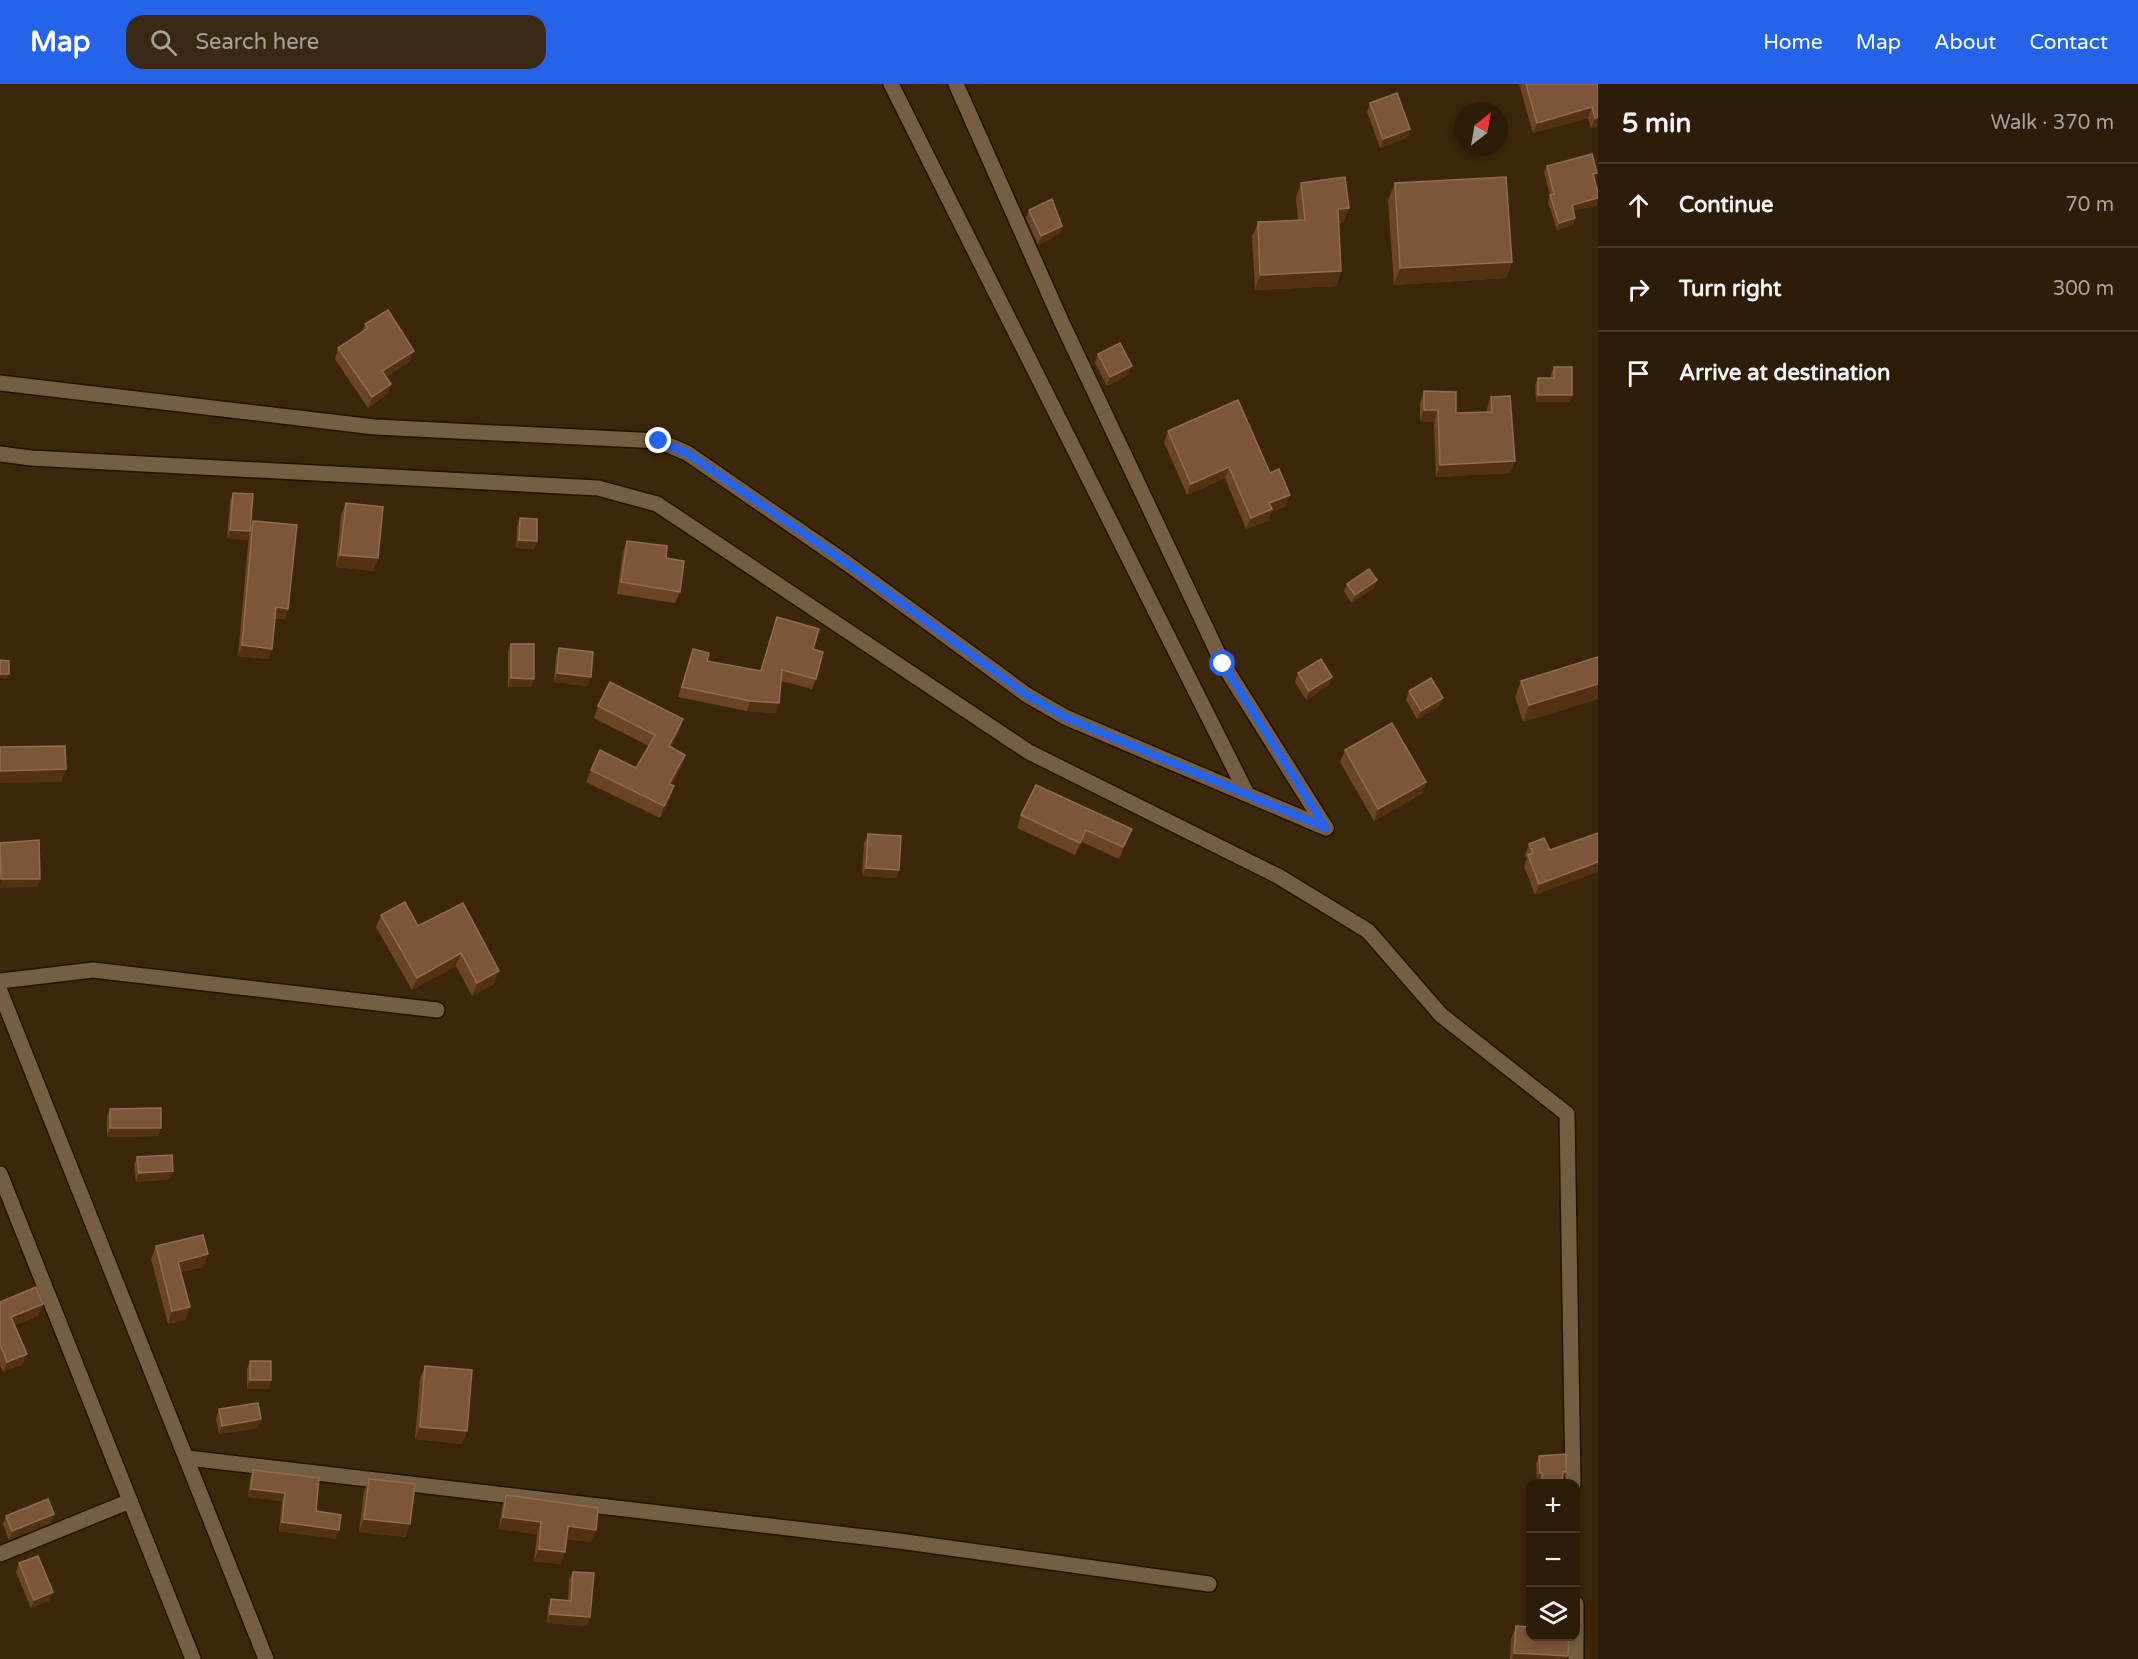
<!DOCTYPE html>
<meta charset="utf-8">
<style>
:root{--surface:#2d1d08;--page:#392a16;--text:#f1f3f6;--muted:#a7a29c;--line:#483b29;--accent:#2563eb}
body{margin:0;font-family:"Varela Round",sans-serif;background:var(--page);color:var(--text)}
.controls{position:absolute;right:18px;bottom:18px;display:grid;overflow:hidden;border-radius:12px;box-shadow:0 3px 9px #0003}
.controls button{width:54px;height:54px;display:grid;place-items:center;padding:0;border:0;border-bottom:2px solid var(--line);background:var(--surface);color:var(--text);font:30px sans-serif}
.compass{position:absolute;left:1454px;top:18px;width:54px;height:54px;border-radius:50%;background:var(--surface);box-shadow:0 3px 9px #0003;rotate:31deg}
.stop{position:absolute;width:18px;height:18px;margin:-14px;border:4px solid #2563eb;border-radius:50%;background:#fff}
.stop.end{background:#2563eb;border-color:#fff;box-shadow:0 2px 6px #0008}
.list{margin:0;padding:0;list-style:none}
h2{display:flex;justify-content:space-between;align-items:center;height:78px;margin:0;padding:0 24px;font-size:26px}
h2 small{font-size:20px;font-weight:400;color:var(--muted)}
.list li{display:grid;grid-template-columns:39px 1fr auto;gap:18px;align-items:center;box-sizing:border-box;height:84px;padding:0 24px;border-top:2px solid var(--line)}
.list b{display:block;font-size:22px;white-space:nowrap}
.list em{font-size:20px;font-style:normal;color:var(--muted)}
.icon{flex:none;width:33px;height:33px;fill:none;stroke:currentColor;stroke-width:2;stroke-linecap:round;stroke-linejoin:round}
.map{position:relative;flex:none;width:1598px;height:1575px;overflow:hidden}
header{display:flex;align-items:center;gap:36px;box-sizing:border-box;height:84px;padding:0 30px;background:var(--accent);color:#fff}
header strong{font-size:28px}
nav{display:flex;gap:33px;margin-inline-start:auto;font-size:21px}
.search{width:420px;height:54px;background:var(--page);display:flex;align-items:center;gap:15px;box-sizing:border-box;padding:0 21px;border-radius:18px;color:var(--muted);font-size:22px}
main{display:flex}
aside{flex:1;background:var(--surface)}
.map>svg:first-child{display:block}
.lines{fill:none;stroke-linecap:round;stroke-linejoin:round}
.minor-casing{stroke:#201100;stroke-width:18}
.minor{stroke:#755e41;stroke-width:15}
.wall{fill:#6e4426}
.shaded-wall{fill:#543112}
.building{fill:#7d5539;stroke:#906d52;stroke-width:1.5}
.route{stroke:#2563eb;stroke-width:8}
</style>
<header>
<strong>Map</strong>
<div class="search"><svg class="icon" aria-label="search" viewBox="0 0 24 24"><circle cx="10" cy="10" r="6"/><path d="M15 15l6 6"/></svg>Search here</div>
<nav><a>Home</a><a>Map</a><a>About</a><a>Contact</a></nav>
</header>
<main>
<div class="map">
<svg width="1598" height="1575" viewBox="0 0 1598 1575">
<rect width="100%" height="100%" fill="#3c270a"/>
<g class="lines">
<defs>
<g id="minor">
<path d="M891 0 1247 710"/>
<path d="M956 0 1062 239 1223 580 1326 744"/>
<path d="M0 299 375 343 659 357 687 369 848 480 1027 611 1065 633 1326 744"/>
<path d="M0 370 31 374 598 404 657 420 1029 668 1278 792 1368 847 1441 931 1567 1030 1573 1400"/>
<path d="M0 897 93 886 437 926"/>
<path d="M0 907 266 1575"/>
<path d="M0 1090 193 1575"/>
<path d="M188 1374 899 1457 1209 1500"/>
<path d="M0 1470 130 1417"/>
<path d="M1576 1520V1575"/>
</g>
</defs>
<use href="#minor" class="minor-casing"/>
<use href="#minor" class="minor"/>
</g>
<g class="wall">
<path d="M1519 0H1598V42L1591 44 1588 34 1533 49Z"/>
<path d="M1370 19 1407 54 1380 64 1367 28Z"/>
<path d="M1547 82 1594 95 1597 121 1573 127 1575 134 1573 141 1557 146 1548 118 1550 111 1544 88Z"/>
<path d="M1301 99 1349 124 1343 138 1339 139 1341 187 1336 202 1255 206 1252 153 1258 138 1298 136 1296 114Z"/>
<path d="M1395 99 1512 178 1506 194 1394 201 1388 116Z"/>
<path d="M1029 126 1062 142 1059 150 1038 161 1026 134Z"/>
<path d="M365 240 410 277 386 293 391 300 387 310 368 324 335 275 338 264 362 248Z"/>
<path d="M1098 270 1128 291 1107 302 1095 279Z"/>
<path d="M1554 283 1572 311 1569 318H1536L1535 301 1538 294H1551V290Z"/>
<path d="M1424 307 1456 329 1487 328V325L1491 313 1515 377 1510 389 1436 393 1434 338 1420 337V319Z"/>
<path d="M1168 347 1270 389 1286 422 1271 428 1268 437 1246 445 1225 394 1187 411 1164 358Z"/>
<path d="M233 409 250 445 253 437 288 525 285 535 275 534 272 565 268 575 238 572 249 450 247 456 227 454 230 417Z"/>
<path d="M346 419 378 474 373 487 336 483 341 431Z"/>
<path d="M520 434 537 457 534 465 516 464 517 443Z"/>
<path d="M627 457 666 474 680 508 675 519 617 510 623 468Z"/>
<path d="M1347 500 1374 504 1352 519 1344 508Z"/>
<path d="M777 533 813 565 816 595 812 605 781 597 776 629 747 627 678 613 693 565 707 577 760 587Z"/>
<path d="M511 560 534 595 531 603H508V568Z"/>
<path d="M559 564 588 602 554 598 556 573Z"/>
<path d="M1598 573V615L1523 638 1515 613 1521 597Z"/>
<path d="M1298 589 1332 593 1329 601 1306 616 1295 598Z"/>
<path d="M1409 607 1440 622 1417 635 1406 616Z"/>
<path d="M598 622 683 635 679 647 671 663 685 671 681 683 671 701 674 702 670 714 660 734 586 698 591 686 636 684 649 662 594 634Z"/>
<path d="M1345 666 1426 698 1421 710 1374 737 1340 678Z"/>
<path d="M1036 701 1127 758 1119 775 1082 758 1075 771 1017 744 1021 731Z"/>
<path d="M1598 749 1535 811 1524 782 1527 774 1525 771 1529 760 1550 766Z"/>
<path d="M868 750 899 786 896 794 862 792 864 759Z"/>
<path d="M463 819 494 900 472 912 456 882 412 906 376 843 381 831 418 842Z"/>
<path d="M110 1025 158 1052 107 1053V1033Z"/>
<path d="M137 1073 170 1095 136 1098 134 1082Z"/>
<path d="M156 1162 203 1183 181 1188 185 1236 168 1240 151 1175Z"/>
<path d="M0 1218 39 1231 15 1241 23 1280 3 1288 0 1281Z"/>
<path d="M250 1277 271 1296 268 1305H247V1285Z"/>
<path d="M425 1282 467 1347 462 1360 415 1355 420 1294Z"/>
<path d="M219 1325 258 1344 219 1350 216 1334Z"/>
<path d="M1539 1372 1566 1388 1562 1396V1400H1539V1397H1537L1536 1380Z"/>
<path d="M253 1386 316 1427 336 1455 279 1447 282 1417 248 1413 250 1395Z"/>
<path d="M369 1395 406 1453 359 1448 364 1407Z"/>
<path d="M506 1411 591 1458 567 1455 561 1480 534 1477 537 1450 499 1445 502 1423Z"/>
<path d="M54 1430 51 1439 9 1456 3 1440 6 1432Z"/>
<path d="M19 1479 50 1516 31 1524 16 1488Z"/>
<path d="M573 1488 590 1533 587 1542 547 1539 548 1523 551 1515 568 1516 569 1496Z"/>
<path d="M1516 1542 1567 1575H1510L1511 1555Z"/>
</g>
<g class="shaded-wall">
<path d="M1592 23 1588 34 1533 49 1537 39Z"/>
<path d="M1598 33V42L1591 44 1595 34Z"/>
<path d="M1410 45 1407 54 1380 64 1383 55Z"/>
<path d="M1598 114 1597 121 1569 128 1572 121Z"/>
<path d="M1349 124 1343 138 1333 139 1338 125Z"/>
<path d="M1575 134 1573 141 1557 146 1559 139Z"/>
<path d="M1062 142 1059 150 1038 161 1041 152Z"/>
<path d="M1512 178 1506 194 1394 201 1400 184Z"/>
<path d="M1341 187 1336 202 1255 206 1260 191Z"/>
<path d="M414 267 410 277 379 298 382 287Z"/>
<path d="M1132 282 1128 291 1107 302 1110 293Z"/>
<path d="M391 300 387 310 368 324 372 313Z"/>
<path d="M1538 311H1572L1569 318H1536Z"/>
<path d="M1424 326H1438L1434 338 1420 337Z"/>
<path d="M1515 377 1510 389 1436 393 1440 381Z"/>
<path d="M1229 383 1225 394 1187 411 1191 400Z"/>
<path d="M1290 411 1286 422 1271 428 1268 437 1246 445 1251 434 1269 419Z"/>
<path d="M230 446 250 447 247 456 227 454Z"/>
<path d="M519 456 537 457 534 465 516 464Z"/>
<path d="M340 471 378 474 373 487 336 483Z"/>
<path d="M1377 496 1374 504 1352 519 1355 511Z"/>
<path d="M276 523 288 525 285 535 273 533Z"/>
<path d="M242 561 272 565 268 575 238 572Z"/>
<path d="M557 589 591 593 588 602 554 598Z"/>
<path d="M0 590H9L7 595 0 594Z"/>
<path d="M1332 593 1329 601 1306 616 1309 607Z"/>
<path d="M511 594 534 595 531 603H508Z"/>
<path d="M1598 600V615L1523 638 1529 621Z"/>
<path d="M1443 614 1440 622 1417 635 1421 627Z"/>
<path d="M750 617 779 619 776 629 747 627Z"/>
<path d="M683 635 679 647 665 674 669 662Z"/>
<path d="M685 671 681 683 665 712 669 700Z"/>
<path d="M66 685 61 698 0 699V687Z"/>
<path d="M1426 698 1421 710 1374 737 1378 725Z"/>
<path d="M674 702 670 714 660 734 664 722Z"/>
<path d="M1132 745 1127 758 1119 775 1123 763Z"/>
<path d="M1086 746 1082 758 1075 771 1080 759Z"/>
<path d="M1598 778V788L1535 811 1539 800Z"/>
<path d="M866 784 899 786 896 794 862 792Z"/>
<path d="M1 795H40L37 803 0 804Z"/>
<path d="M461 869 456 882 412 906 417 894Z"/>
<path d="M499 887 494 900 472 912 477 899Z"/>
<path d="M110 1044H161L158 1052 107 1053Z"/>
<path d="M173 1087 170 1095 136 1098 139 1089Z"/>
<path d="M208 1170 203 1183 173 1190 178 1178Z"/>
<path d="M43 1220 39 1231 7 1244 11 1233Z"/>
<path d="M190 1223 185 1236 168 1240 172 1227Z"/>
<path d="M27 1270 23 1280 3 1288 7 1278Z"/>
<path d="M250 1296H271L268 1305H247Z"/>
<path d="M261 1335 258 1344 219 1350 222 1342Z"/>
<path d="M420 1343 467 1347 462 1360 415 1355Z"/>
<path d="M1563 1388H1566L1563 1396H1560Z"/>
<path d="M1540 1389H1542L1539 1397H1537Z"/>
<path d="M251 1405 285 1409 282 1417 248 1413Z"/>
<path d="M54 1430 51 1439 9 1456 12 1447Z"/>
<path d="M503 1433 541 1438 537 1450 499 1445Z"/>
<path d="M364 1435 410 1440 406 1453 359 1448Z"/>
<path d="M282 1438 339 1446 336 1455 279 1447Z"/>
<path d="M568 1442 596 1446 591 1458 563 1454Z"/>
<path d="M539 1465 565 1468 561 1480 534 1477Z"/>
<path d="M53 1508 50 1516 31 1524 34 1516Z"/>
<path d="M550 1530 590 1533 587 1542 547 1539Z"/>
<path d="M1514 1569 1568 1572 1567 1575H1512Z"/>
</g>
<g class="building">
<path d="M1526 0H1598V33L1595 34 1592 23 1537 39Z"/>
<path d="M1397 9 1410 45 1383 55 1370 19Z"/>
<path d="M1592 70 1597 89 1593 90 1598 109V114L1572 121 1575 134 1559 139 1550 111 1554 110 1547 82Z"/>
<path d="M1345 93 1349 124 1338 125 1341 187 1260 191 1258 138 1305 136 1301 99Z"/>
<path d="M1506 93 1512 178 1400 184 1395 99Z"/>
<path d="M1052 115 1062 142 1041 152 1029 126Z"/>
<path d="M388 226 414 267 382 287 391 300 372 313 338 264 368 244 365 240Z"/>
<path d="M1120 259 1132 282 1110 293 1098 270Z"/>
<path d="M1554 283H1572V311H1538V294H1554Z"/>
<path d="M1424 307 1456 308V329L1492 328 1491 313 1510 312 1515 377 1440 381 1438 326H1424Z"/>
<path d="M1238 316 1270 389 1279 385 1290 411 1269 419 1272 425 1251 434 1229 383 1191 400 1168 347Z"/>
<path d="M233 409 253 410 250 447 230 446Z"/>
<path d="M346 419 383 423 378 474 340 471Z"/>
<path d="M520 434 537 435V457L519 456Z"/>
<path d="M253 437 297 441 288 525 276 523 272 565 242 561Z"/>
<path d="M627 457 667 462 666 474 684 477 680 508 621 498Z"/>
<path d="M1369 485 1377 496 1355 511 1347 500Z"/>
<path d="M777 533 819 545 813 565 823 568 816 595 782 586 779 619 750 617 682 603 693 565 709 569 707 577 761 587Z"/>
<path d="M511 560H534V595L511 594Z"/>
<path d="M559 564 593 568 591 593 557 589Z"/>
<path d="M1598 573V600L1529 621 1521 597Z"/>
<path d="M1321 575 1332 593 1309 607 1298 589Z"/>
<path d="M0 576 9 577V590H0Z"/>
<path d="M1431 594 1443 614 1421 627 1409 607Z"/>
<path d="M610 598 683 635 669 662 685 671 669 700 674 702 664 722 591 686 600 666 636 684 655 651 598 622Z"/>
<path d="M1392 639 1426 698 1378 725 1345 666Z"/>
<path d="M65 662 66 685 0 687V663Z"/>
<path d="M1036 701 1132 745 1123 763 1086 746 1080 759 1021 731Z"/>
<path d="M1598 749V778L1539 800 1528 771 1533 769 1529 760 1544 754 1550 766Z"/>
<path d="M868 750 901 752 899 786 866 784Z"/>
<path d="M39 756 40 795H1L0 759Z"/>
<path d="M405 818 418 842 463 819 499 887 477 899 461 869 417 894 381 831Z"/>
<path d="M161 1024V1044H110V1025Z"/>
<path d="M172 1071 173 1087 139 1089 137 1073Z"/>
<path d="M203 1151 208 1170 178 1178 190 1223 172 1227 156 1162Z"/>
<path d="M36 1203 43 1220 11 1233 27 1270 7 1278 0 1260V1218Z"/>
<rect x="250" y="1277" width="21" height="19"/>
<path d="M425 1282 472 1286 467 1347 420 1343Z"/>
<path d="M258 1319 261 1335 222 1342 219 1325Z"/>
<path d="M1566 1370V1388H1563L1562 1400H1542V1389H1540L1539 1372Z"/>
<path d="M253 1386 319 1394 316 1427 341 1431 339 1446 282 1438 285 1409 251 1405Z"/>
<path d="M369 1395 415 1400 410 1440 364 1435Z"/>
<path d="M506 1411 598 1424 596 1446 568 1442 565 1468 539 1465 541 1438 503 1433Z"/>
<path d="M48 1415 54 1430 12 1447 6 1432Z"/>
<path d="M38 1472 53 1508 34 1516 19 1479Z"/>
<path d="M573 1488 594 1489 590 1533 550 1530 551 1515 571 1517Z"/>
<path d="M1516 1542 1530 1543V1552H1569L1568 1572 1514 1569Z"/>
</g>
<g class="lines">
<path class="route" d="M659 357 687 369 848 480 1027 611 1065 633 1326 744 1223 580"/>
</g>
</svg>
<div class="controls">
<button>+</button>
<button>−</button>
<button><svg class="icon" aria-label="layers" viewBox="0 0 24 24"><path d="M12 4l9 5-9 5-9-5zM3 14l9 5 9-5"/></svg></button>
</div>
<svg class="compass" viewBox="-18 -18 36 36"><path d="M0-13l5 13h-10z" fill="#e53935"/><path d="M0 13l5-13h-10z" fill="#a7a29c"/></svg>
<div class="stop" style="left:1223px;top:580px"></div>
<div class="stop end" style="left:659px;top:357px"></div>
</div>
<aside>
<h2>5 min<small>Walk · 370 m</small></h2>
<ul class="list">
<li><svg class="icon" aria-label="ahead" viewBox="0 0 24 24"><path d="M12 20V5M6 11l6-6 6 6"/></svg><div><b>Continue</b></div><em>70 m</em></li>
<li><svg class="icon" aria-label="right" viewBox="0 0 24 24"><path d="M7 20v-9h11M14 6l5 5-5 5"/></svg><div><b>Turn right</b></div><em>300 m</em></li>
<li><svg class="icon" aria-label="arrive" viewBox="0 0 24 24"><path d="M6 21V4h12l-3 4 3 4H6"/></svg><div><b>Arrive at destination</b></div></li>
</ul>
</aside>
</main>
